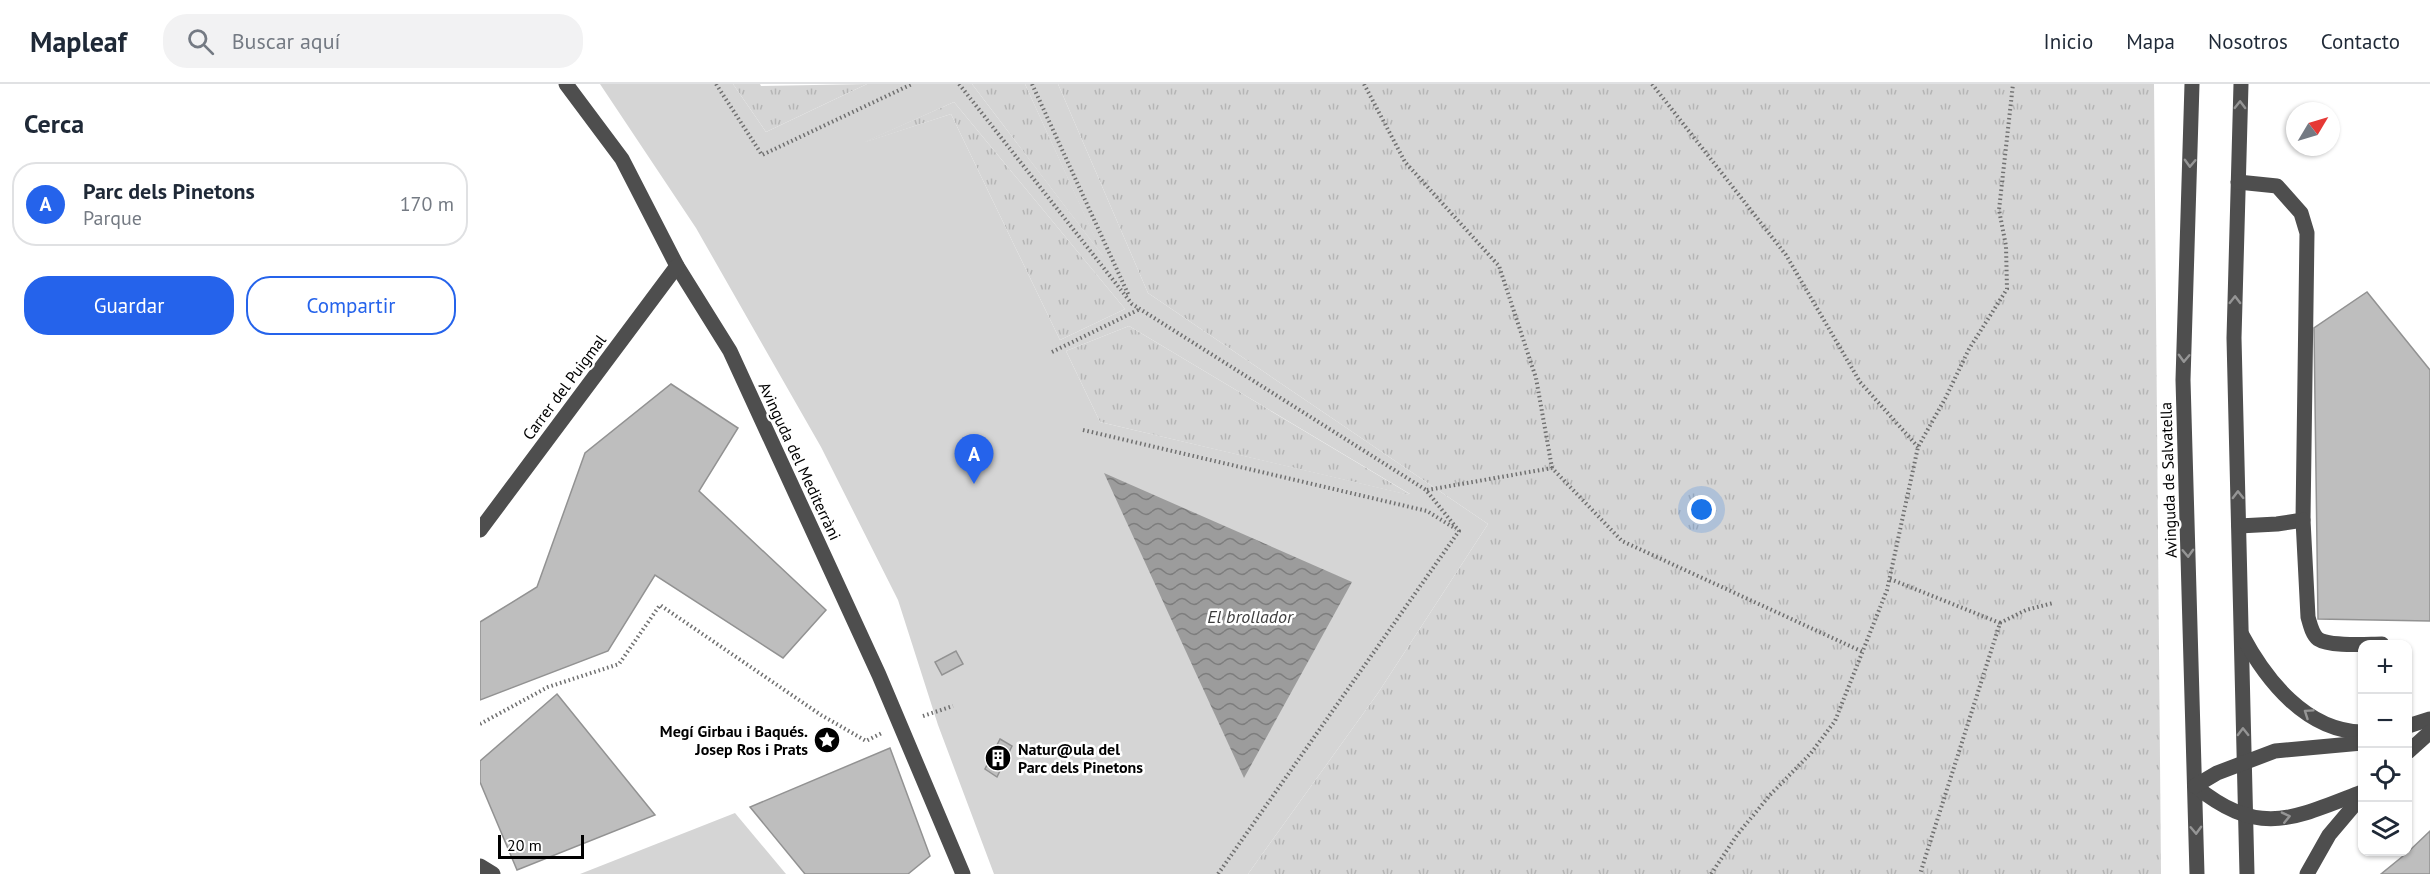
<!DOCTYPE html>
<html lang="es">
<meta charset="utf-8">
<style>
:root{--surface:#fff;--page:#f2f2f3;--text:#1f2937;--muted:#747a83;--line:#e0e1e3;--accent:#2563eb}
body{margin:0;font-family:"PT Sans",sans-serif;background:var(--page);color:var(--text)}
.controls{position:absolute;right:18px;bottom:18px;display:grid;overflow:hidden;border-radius:12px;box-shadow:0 2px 4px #0004}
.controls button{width:54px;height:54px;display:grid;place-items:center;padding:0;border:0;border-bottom:2px solid var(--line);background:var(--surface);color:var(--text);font:30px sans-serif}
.compass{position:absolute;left:1806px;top:18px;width:54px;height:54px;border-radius:50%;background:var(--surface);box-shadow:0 2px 4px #0004;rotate:52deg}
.scale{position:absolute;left:18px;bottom:15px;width:86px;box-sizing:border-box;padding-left:6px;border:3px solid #000;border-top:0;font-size:16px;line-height:21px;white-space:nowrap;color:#000;-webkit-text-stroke:4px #fff;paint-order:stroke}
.you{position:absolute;left:1222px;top:426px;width:21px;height:21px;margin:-15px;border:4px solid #fff;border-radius:50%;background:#1a73e8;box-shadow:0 0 0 9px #1a73e833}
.badge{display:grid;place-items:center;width:39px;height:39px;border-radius:50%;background:var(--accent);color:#fff;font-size:20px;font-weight:700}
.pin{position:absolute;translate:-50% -50px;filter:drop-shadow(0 2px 3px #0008)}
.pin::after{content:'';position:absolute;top:32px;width:21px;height:18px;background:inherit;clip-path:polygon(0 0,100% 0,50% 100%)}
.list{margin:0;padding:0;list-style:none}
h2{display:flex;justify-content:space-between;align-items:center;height:78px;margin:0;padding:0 24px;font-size:26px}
h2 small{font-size:20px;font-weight:400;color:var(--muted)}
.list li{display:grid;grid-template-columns:39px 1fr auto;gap:18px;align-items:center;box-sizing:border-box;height:84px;margin:0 12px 12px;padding:0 12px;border:2px solid var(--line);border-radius:24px}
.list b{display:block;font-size:22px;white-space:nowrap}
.list p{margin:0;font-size:20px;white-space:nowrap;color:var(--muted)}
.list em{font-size:20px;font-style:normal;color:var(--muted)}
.actions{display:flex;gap:12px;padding:18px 24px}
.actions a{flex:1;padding:14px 0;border:2px solid var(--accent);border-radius:24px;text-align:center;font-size:21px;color:var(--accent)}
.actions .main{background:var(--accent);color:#fff}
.icon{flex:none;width:33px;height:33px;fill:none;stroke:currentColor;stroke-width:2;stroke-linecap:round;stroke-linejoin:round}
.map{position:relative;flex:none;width:1950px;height:790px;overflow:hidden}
header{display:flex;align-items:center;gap:36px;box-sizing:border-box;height:84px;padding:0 30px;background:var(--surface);border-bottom:2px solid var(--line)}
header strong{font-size:28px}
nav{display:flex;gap:33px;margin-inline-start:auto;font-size:21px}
.search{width:420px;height:54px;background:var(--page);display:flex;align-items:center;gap:15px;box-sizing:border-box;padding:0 21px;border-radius:24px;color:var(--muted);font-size:22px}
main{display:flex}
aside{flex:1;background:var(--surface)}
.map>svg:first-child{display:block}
.grass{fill:url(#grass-tufts)}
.green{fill:#d5d5d5;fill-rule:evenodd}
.water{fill:url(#water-waves)}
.building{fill:#bebebe;stroke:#929292;stroke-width:1.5}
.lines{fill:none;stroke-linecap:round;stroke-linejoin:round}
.path{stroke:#707070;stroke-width:4;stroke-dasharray:1.5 3;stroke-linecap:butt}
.minor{stroke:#4e4e4e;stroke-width:15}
.oneway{stroke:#959595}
.labels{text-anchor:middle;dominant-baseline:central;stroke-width:5;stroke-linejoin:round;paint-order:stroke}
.street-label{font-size:16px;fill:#000;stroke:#fff}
.poi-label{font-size:16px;font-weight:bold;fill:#000;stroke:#fff;text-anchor:end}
.water-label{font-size:18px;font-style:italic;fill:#3d3d3d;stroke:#fff}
</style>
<header>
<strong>Mapleaf</strong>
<div class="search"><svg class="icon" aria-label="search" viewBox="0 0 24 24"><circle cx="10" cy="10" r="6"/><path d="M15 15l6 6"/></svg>Buscar aquí</div>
<nav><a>Inicio</a><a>Mapa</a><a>Nosotros</a><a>Contacto</a></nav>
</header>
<main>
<aside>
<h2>Cerca<small></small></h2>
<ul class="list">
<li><span class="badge">A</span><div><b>Parc dels Pinetons</b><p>Parque</p></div><em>170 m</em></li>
</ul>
<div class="actions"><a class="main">Guardar</a><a>Compartir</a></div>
</aside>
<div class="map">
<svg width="1950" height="790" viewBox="0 0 1950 790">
<defs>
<pattern id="grass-tufts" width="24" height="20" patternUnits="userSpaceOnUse" patternTransform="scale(1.5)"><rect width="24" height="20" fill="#d5d5d5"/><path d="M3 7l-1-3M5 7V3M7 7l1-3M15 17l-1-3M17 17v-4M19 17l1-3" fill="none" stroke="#b5b5b5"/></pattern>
<pattern id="water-waves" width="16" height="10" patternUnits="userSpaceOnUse" patternTransform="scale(1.5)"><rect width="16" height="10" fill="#9c9c9c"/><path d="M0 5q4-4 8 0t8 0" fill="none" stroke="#7d7d7d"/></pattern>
</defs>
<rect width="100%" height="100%" fill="#fff"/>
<g class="grass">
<path d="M253 0H280L281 2 387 0 286 48Z"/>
<path d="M492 0H545L625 175Z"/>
<path d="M578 0H1674L1681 790H768L898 609 1008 440 668 209Z"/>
<path d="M474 18 645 225 580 256 471 30 377 61Z"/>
<path d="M649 242 933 412 620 338 586 267Z"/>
</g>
<g class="green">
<path d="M120 0H253L286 48 387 0H492L623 172 545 0H578L668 209 1008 440 898 609 768 790H514L458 641 418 516 341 363 216 144ZM474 18 645 225 580 256 471 30 385 58ZM649 242 930 410V411L620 338 586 267Z"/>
<path d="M255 729 306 790H100Z"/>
</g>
<path class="water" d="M624 389 872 498 764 694Z"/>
<g class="building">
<path d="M1887 208 1950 286V537L1838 535 1834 244Z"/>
<path d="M191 300 258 344 219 407 346 526 303 574 175 491 128 567 0 616V538L57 503 105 369Z"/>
<path d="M476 567 483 580 462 591 455 578Z"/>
<path d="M77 610 175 731 37 786 0 698V677Z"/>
<path d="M520 655 532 662 517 693 505 685Z"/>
<path d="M410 664 450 772 428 790H325L270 723Z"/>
<path d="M1950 747V790H1901L1928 768Z"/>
</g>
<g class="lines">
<g class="path">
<path d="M236 0 282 71 432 0"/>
<path d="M479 0 652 220 946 406 979 447 738 790"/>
<path d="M552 0 649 212"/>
<path d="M884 0 925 78 1019 182 1056 294 1072 384"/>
<path d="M1172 0 1306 171 1380 298 1438 363"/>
<path d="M572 268 660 225"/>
<path d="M603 346 947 427 976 445"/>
<path d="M947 406 1072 384 1142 457 1383 568"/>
<path d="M1410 495 1520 539 1440 790"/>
<path d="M1520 539 1546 526 1573 519"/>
<path d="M443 632 473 622"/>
<path d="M0 640 68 603 139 580 180 521 341 631 386 657 402 649"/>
<path d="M1231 790 1257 751 1290 711 1331 669 1355 637 1407 506 1438 363 1466 313 1489 265 1527 205 1526 162 1519 126 1533 0"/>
</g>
<g class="minor">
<path d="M86 0 142 75 197 182 250 267 399 591 483 790"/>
<path d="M1712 0 1703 296 1717 790"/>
<path d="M1761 0 1754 254 1767 790"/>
<path d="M1758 98 1797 102 1821 129 1827 149 1823 436 1797 440 1759 442"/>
<path d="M1823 436 1828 533C1830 540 1832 550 1838 555 1850 563 1887 560 1902 560"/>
<path d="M0 446 197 182"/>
<path d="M1762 551C1786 596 1826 647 1882 648"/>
<path d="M1928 642 1950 635"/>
<path d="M1928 668 1950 648"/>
<path d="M1715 702C1780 754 1812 735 1882 708"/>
<path d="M1715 702 1737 689 1795 667 1882 659"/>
<path d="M0 782 13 790"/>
<path d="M1827 790 1849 751 1882 712"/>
</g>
</g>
<defs><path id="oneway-chevron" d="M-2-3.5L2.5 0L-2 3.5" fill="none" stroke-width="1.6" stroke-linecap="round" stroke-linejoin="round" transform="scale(1.5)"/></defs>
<g class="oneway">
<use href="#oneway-chevron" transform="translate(1760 21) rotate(-89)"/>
<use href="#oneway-chevron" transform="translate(1710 79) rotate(92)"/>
<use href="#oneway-chevron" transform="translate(1755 216) rotate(-89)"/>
<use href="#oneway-chevron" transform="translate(1704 274) rotate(92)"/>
<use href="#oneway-chevron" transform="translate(1758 411) rotate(-91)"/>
<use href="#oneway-chevron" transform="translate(1708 469) rotate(88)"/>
<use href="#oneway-chevron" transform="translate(1828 629) rotate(-146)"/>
<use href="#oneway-chevron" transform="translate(1763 648) rotate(-91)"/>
<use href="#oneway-chevron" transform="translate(1806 733) rotate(-13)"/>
<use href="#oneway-chevron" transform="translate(1716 746) rotate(88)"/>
</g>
<defs>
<symbol id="sight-disc" viewBox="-11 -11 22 22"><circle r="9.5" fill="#000" stroke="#fff"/><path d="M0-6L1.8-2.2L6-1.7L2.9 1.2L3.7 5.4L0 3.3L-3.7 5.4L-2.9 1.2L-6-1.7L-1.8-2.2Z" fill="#fff"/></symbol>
<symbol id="building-disc" viewBox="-11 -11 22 22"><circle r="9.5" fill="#000" stroke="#fff"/><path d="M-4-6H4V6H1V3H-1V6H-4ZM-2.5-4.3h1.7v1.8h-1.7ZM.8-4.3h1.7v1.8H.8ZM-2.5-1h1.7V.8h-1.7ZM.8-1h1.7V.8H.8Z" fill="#fff"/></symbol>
</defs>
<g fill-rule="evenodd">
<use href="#sight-disc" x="332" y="641" width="30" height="30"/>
<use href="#building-disc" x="503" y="659" width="30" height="30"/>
</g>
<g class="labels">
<g class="street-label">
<text transform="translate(84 303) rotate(-53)">Carrer del Puigmal</text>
<text transform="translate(320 377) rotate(65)">Avinguda del Mediterràni</text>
<text transform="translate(1688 396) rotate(-92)">Avinguda de Salvatella</text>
</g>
<g class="poi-label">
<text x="328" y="647">Megí Girbau i Baqués.<tspan x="328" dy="18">Josep Ros i Prats</tspan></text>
<text x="538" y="665" text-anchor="start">Natur@ula del<tspan x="538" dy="18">Parc dels Pinetons</tspan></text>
</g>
<g class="water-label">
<text x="770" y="532">El brollador</text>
</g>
</g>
</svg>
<div class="controls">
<button>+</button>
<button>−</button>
<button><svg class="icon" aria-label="locate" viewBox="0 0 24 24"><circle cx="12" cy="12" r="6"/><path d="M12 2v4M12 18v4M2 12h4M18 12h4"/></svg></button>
<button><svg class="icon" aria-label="layers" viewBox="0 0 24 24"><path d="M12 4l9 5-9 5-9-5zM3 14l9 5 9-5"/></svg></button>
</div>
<svg class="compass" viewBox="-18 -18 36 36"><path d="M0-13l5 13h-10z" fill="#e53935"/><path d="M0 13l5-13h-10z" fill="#747a83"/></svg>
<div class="scale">20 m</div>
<div class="you"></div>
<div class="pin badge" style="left:494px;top:400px">A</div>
</div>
</main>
